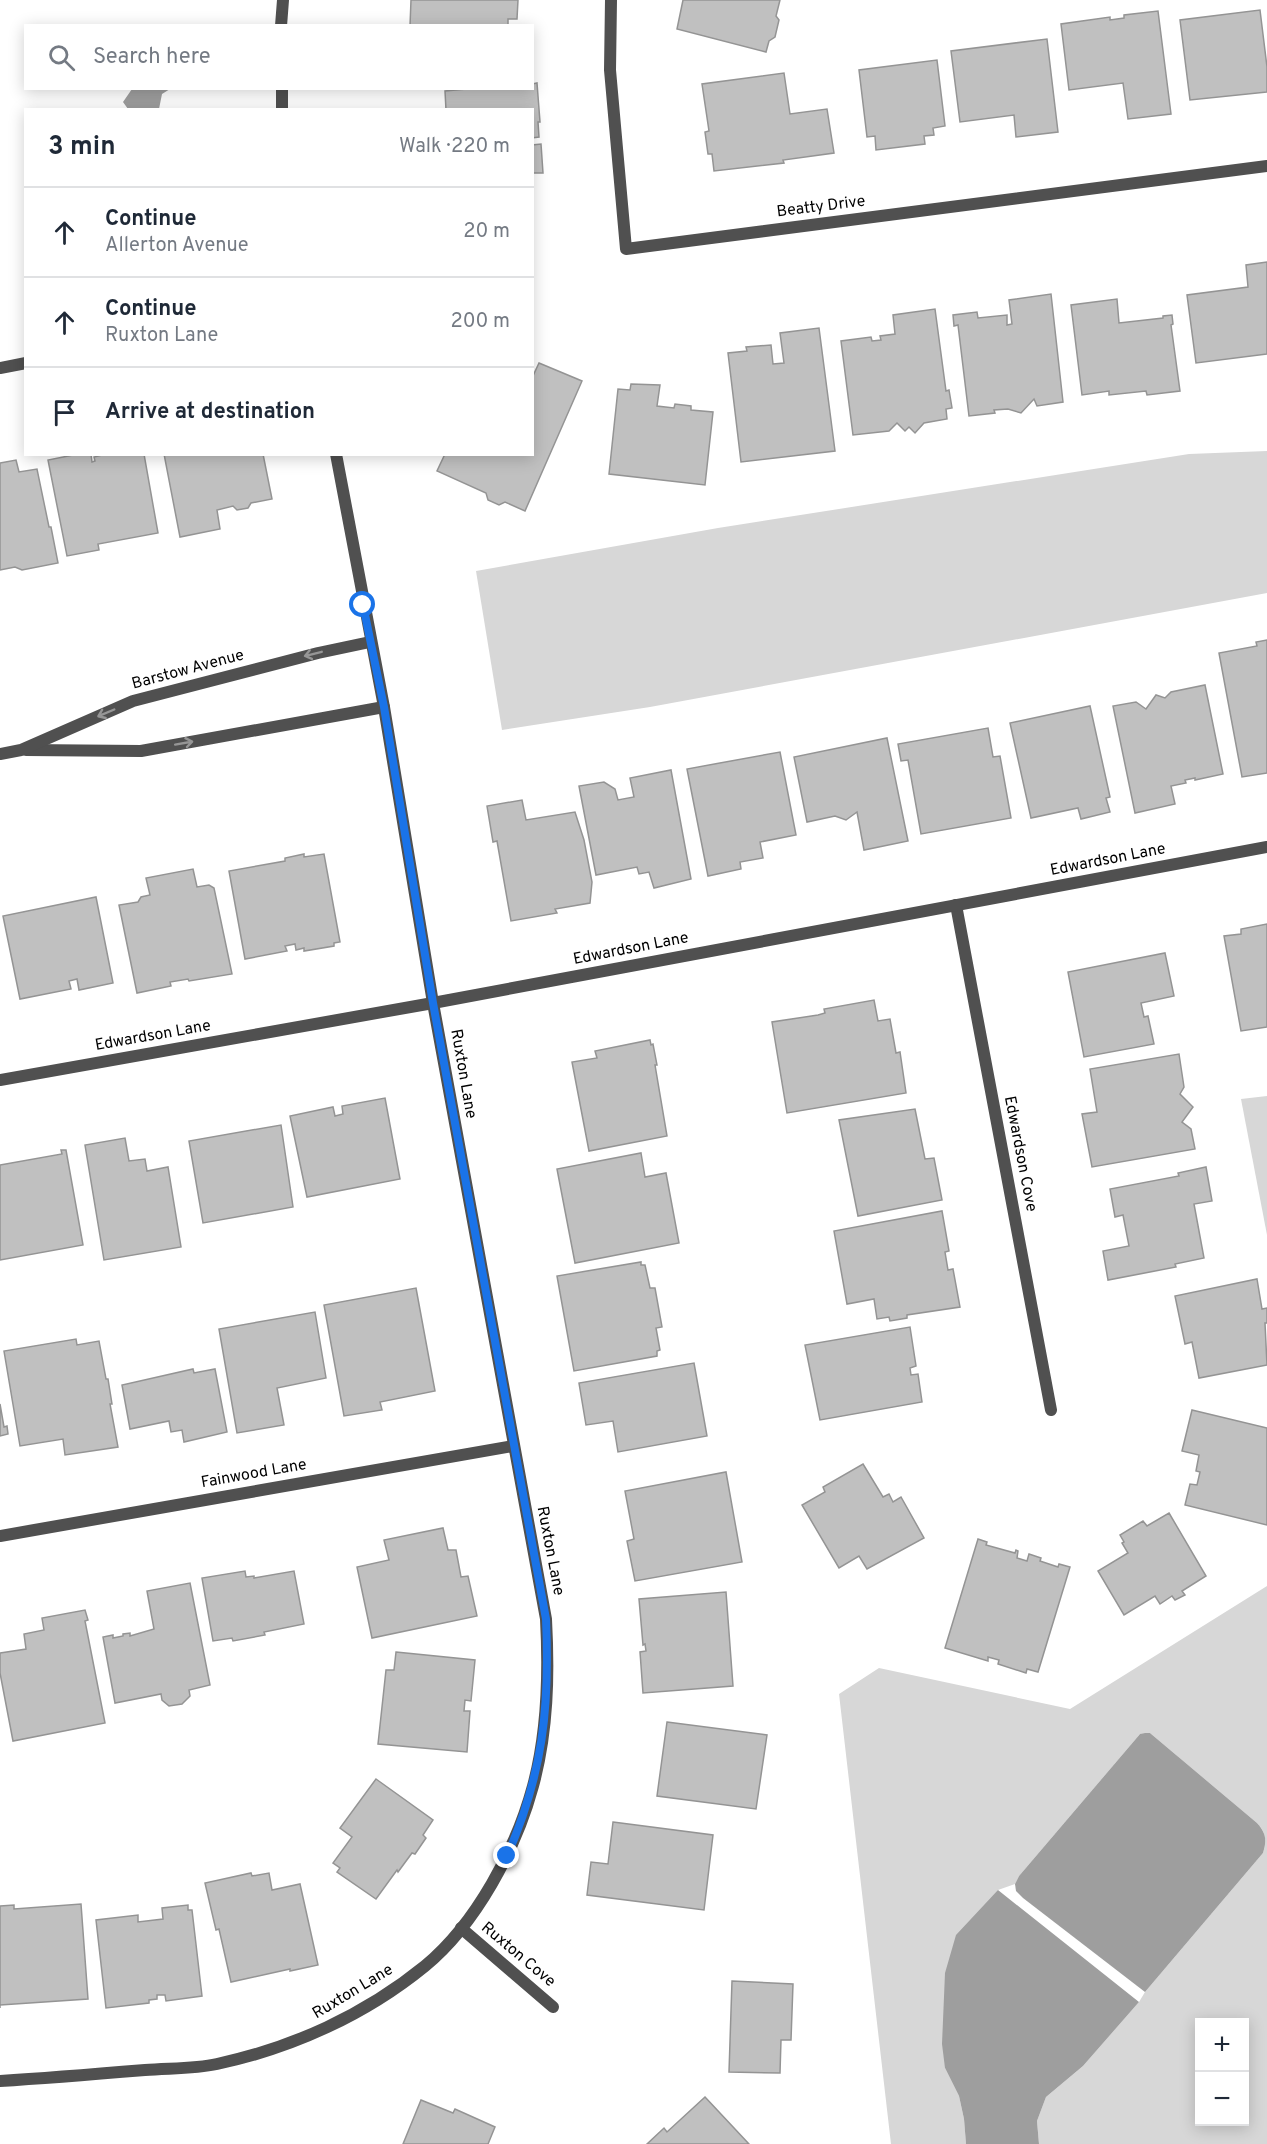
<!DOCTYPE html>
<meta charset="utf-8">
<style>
:root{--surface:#fff;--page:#f2f2f3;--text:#1f2937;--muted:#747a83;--line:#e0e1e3}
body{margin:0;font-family:Overpass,sans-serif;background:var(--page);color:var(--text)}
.controls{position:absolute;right:18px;bottom:18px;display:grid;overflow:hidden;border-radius:0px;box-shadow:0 3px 15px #0003}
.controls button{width:54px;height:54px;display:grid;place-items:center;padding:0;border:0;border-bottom:2px solid var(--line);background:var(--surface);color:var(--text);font:30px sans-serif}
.stop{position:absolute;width:18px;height:18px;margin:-14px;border:4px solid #1a73e8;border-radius:50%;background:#fff}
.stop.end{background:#1a73e8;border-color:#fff;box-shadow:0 2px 6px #0008}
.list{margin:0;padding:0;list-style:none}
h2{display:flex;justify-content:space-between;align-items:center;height:78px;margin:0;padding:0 24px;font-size:26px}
h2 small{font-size:20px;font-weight:400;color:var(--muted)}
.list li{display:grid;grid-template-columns:39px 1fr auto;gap:18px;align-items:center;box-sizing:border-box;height:90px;padding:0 24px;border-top:2px solid var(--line)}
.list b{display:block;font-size:22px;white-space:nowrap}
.list p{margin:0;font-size:20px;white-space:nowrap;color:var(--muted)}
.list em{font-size:20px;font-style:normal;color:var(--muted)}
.icon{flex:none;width:33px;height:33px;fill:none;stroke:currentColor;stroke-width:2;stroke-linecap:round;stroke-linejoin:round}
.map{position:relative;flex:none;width:1267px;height:2144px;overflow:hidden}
.search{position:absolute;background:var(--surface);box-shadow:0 3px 15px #0003;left:24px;top:24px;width:510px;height:66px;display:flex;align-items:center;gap:15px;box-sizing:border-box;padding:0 21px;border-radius:0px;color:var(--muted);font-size:22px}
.panel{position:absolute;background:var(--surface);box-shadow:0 3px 15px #0003;left:24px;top:108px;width:510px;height:348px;border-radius:0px}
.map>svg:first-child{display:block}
.green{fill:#d7d7d7;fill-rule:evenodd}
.water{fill:#9e9e9e}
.building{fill:#c0c0c0;stroke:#949494;stroke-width:1.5}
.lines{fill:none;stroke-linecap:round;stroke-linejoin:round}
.minor{stroke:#505050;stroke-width:12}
.oneway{stroke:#969696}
.route{stroke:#1a73e8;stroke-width:8}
.labels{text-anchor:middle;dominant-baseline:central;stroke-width:4.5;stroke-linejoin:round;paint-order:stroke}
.street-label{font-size:16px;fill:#000;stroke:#fff}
</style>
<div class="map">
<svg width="1267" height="2144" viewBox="0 0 1267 2144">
<rect width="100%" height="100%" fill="#fff"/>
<g class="green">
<path d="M1267 451V593L650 707 502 730 476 571 718 528 1189 454Z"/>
<path d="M1267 1096V1235L1241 1099Z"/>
<path d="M1267 1586V2144H1039L1037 2121 1046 2097 1083 2066 1139 2002 1145 1992 1263 1853C1267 1841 1266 1832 1257 1823L1150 1733 1140 1734 1019 1876 1015 1884 998 1890 945 2068 959 2096 964 2119 966 2144H891L839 1694 879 1668 1070 1709ZM1200 2022H1244V2122H1200Z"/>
</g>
<g class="water">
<path d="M132 89V88L170 89 162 94 159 109H128L123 102Z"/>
<path d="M1145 1733H1150L1257 1823C1266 1833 1267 1840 1263 1853L1145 1992 1023 1898 1016 1891 1015 1884 1019 1876 1140 1734Z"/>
<path d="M998 1890 1139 2002 1083 2066 1046 2097 1037 2121 1039 2144H966L964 2119 959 2096 945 2068 942 2044 945 1973 956 1935Z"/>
</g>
<g class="building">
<path d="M411 0H518L517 19H508V26H410Z"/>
<path d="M683 0H780L776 16 779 20 775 37 769 41 766 52 677 29Z"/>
<path d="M1260 10 1267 67V92L1190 100 1180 20Z"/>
<path d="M1158 11 1171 114 1128 119 1123 83 1069 90 1061 24 1110 17V20L1124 18V15Z"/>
<path d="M1047 39 1058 132 1016 137 1014 115 960 122 951 51Z"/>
<path d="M937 60 945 126 933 128 934 135 924 136 925 144 876 150 875 136 867 137 859 70Z"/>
<path d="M784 73 790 114 827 109 834 153 783 160 784 163 714 171 712 154H708L705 132 709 131 702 84Z"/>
<path d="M537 83 540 122H538L539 137 532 138V110H446L445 91 478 88H532V84Z"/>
<path d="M541 144 543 173H532V145Z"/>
<path d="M1267 262V354L1196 363 1187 295 1248 287 1246 265Z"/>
<path d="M1051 294 1063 402 1037 406 1034 399 1021 413 1008 409 994 410 995 413 969 416 958 325 954 326 953 315 977 312 978 318 1007 315V325L1012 324 1009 300Z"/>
<path d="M1117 299 1119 323 1163 318V316L1172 315 1173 324 1171 325 1180 391 1147 395 1146 391 1109 395V391L1082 395 1071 305Z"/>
<path d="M935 309 946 391 949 390 952 408 946 409 947 419 924 423 915 433 909 427 905 431 897 423 889 431 853 435 841 341 871 337 872 341 881 340 880 336 895 334 893 315Z"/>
<path d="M819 328 835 451 741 462 728 353 747 351 746 347 771 345 773 364 784 363 780 333Z"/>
<path d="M539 363 582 381 525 511 505 502 499 505 488 500 486 493 437 471 445 454H532V378Z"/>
<path d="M631 384 660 385 657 406 674 408 675 404 691 406V410L713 412 705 485 609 474 618 389 630 390Z"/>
<path d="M78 454H91L92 462 95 461 94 457 106 454H144L158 533 98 544 99 550 67 556 48 460Z"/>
<path d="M164 454H263L272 499 251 503 248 508 237 510 233 506 217 510 220 529 180 537Z"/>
<path d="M16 460 19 472 37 469 49 527H51L58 563 22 570 15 567 0 570V463Z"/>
<path d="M1267 640V773L1242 777 1219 653 1257 646 1256 642Z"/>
<path d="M1205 685 1223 774 1195 780V778L1185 780 1186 783 1171 786 1175 804 1135 813 1113 706 1136 702 1146 709 1156 695 1165 698 1171 692Z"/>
<path d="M1090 706 1110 797 1106 798 1110 812 1081 819 1078 808 1031 818 1010 723Z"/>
<path d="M988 728 993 757 1000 756 1011 818 921 834 908 760 901 761 898 744Z"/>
<path d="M887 738 908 841 864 850 857 812 846 820 835 816 807 822 794 757Z"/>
<path d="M780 752 796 835 760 842 763 858 740 862 741 869 708 876 687 769Z"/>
<path d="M671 770 691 879 654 888 649 872 639 874 637 867 596 875 579 786 604 782 615 789 618 800 634 797 630 778Z"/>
<path d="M522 800 526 820 575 812 584 840 592 882 590 903 555 909 557 913 511 921 497 841 493 842 487 806Z"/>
<path d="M304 854V857L324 854 340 942 334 943V946L304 951V948L296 950 295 944 285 946 287 951 245 959 229 871 285 861V858Z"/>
<path d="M193 869 197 887 209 885 214 888 232 974 189 981 188 979 170 982 171 986 137 993 119 905 138 902 141 897 150 895 146 878Z"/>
<path d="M96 897 113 983 79 990 77 979 69 981 71 989 20 999 3 916Z"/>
<path d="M1267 924V1027L1241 1031 1224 936 1241 934V929Z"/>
<path d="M1165 953 1174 996 1141 1003 1144 1017 1148 1016 1154 1044 1084 1057 1068 972Z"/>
<path d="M874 1000 878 1021 890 1019 896 1053 900 1052 906 1093 787 1113 772 1022 818 1015 825 1013 824 1009Z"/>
<path d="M650 1040 651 1045 653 1044 657 1065H655L667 1136 589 1151 572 1062 597 1058 595 1051Z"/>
<path d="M1179 1054 1184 1087 1180 1094 1193 1107 1182 1122 1191 1129 1195 1149 1092 1167 1082 1114 1097 1112 1090 1069Z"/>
<path d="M385 1098 400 1179 307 1197 290 1116 333 1107 335 1116 343 1114 342 1106Z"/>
<path d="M915 1109 925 1159 934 1158 942 1200 858 1216 839 1120Z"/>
<path d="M281 1125 293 1207 203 1223 189 1141Z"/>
<path d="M125 1138 129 1161 145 1159 147 1171 168 1167 181 1247 104 1260 85 1145Z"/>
<path d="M61 1150H66L83 1245 0 1260V1165L62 1154Z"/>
<path d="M641 1153 645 1177 666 1173 679 1243 575 1263 557 1169Z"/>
<path d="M1206 1167 1212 1201 1194 1204 1204 1258 1175 1264 1176 1267 1108 1280 1103 1251 1129 1246 1123 1215 1115 1217 1110 1189 1179 1176 1178 1173Z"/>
<path d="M942 1211 949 1251 945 1252 948 1270 953 1269 960 1307 907 1315V1318L890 1321 889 1317 877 1319 874 1299 847 1304 834 1231Z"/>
<path d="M641 1262V1265H645L650 1288H655L662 1327 656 1328 660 1350 657 1351V1356L574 1371 557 1276Z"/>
<path d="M1257 1279 1262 1309 1267 1308V1323H1265L1267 1365 1199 1378 1192 1342 1185 1344 1175 1296Z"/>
<path d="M416 1288 435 1391 380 1402 382 1410 344 1416 324 1305Z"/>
<path d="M315 1312 326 1378 277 1388 284 1425 237 1433 219 1329Z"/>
<path d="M910 1327 916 1366 910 1368 911 1375 918 1374 922 1402 820 1420 805 1345Z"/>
<path d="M76 1339 77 1345 99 1341 106 1379H108L112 1404H110L118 1447 65 1455 63 1439 20 1446 4 1351Z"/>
<path d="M694 1363 707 1436 618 1452 613 1421 586 1425 579 1383Z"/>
<path d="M193 1369 194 1373 215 1369 227 1432 184 1442 182 1430 171 1432 169 1421 130 1429 122 1385Z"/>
<path d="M0 1404 4 1427 7 1426 8 1434 0 1436Z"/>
<path d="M1192 1410 1267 1428V1525L1185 1505 1190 1484 1197 1485 1200 1472 1196 1471 1199 1455 1182 1451Z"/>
<path d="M863 1464 883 1497 889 1494 893 1502 901 1497 924 1538 867 1569 859 1556 839 1568 802 1505 825 1492 823 1487Z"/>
<path d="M726 1472 742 1562 635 1581 627 1541 634 1539 625 1491Z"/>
<path d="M1169 1513 1206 1576 1182 1591 1185 1595 1175 1600 1172 1596 1160 1604 1155 1596 1124 1615 1098 1571 1128 1553 1122 1543 1124 1542 1120 1535 1143 1521 1147 1526Z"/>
<path d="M443 1528 448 1550H456L461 1577 468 1576 477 1616 372 1638 357 1567 389 1560 384 1540Z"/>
<path d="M978 1539 987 1542 986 1545 1015 1553 1016 1550 1018 1551 1017 1558 1027 1561 1029 1554 1041 1558 1040 1561 1058 1567 1059 1564 1070 1567 1038 1672 1027 1669 1026 1673 998 1664 999 1660 988 1657V1661L945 1648Z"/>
<path d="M245 1571 246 1577 254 1576V1578L294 1571 304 1624 264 1632 265 1635 233 1641 232 1638 213 1641 202 1578Z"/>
<path d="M190 1583 210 1685 189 1690 190 1696 182 1704 169 1706 162 1700 161 1694 115 1703 103 1637 113 1635V1638L123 1636V1634L130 1633V1636L154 1629 147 1591Z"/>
<path d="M726 1592 733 1686 643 1693 640 1652 646 1651 645 1644 643 1645 639 1599Z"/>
<path d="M85 1610 88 1620 85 1621 105 1723 13 1741 0 1673V1653L26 1649 24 1634 44 1630 42 1618Z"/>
<path d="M396 1652 475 1660 471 1701 465 1700 464 1711H470L467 1752 378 1744 386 1670H394Z"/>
<path d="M667 1722 767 1735 756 1809 657 1796Z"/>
<path d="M376 1779 433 1820 423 1835 426 1838 415 1854 412 1853 398 1872 397 1870 376 1899 337 1872 340 1868 333 1863 352 1837 340 1828Z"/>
<path d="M613 1822 713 1835 704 1910 587 1895 591 1862 608 1864Z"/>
<path d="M251 1873 252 1876 269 1873 272 1890 300 1884 318 1965 290 1971V1969L231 1982 219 1929 216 1930 205 1883Z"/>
<path d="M81 1904 88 1999 0 2005V2008V1906L14 1905V1909Z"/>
<path d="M188 1905V1910H192L202 1996 166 2001 165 1995H157V1999L149 2000V2003L106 2008 96 1920 138 1915V1922L163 1919 162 1908Z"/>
<path d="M732 1981 793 1984 791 2040H781L780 2073 729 2072Z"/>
<path d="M705 2097 749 2144H647L664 2128 667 2132Z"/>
<path d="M421 2100 453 2113 455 2109 495 2127 488 2144H403Z"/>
</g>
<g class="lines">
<g class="minor">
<path d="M611 0 610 70 626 249 1267 166"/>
<path d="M281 26 283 0"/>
<path d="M282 88V110"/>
<path d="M0 368 26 363"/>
<path d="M26 750 141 751 384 707"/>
<path d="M0 754 21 750 133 701 318 653 370 642"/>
<path d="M956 905 1051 1410"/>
<path d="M0 1080 433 1003 1267 847"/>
<path d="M0 1536 513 1446"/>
<path d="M461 1928 553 2007"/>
<path d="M0 2081C48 2078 97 2074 145 2070 168 2068 194 2069 217 2064 292 2048 365 2015 425 1966 476 1924 516 1849 533 1786 548 1731 549 1674 546 1619L433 1003 384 707 336 454"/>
</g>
</g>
<defs><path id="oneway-shaft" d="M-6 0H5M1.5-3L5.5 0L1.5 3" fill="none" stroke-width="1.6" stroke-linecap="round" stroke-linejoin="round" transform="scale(1.5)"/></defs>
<g class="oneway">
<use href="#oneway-shaft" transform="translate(313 654) rotate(166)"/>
<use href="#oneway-shaft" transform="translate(106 713) rotate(157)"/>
<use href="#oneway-shaft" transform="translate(184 743) rotate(-10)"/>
</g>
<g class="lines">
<path class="route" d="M363 605 384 707 433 1003 546 1619C550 1707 543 1774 507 1856"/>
</g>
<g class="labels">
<g class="street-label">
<text transform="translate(821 207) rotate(-7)">Beatty Drive</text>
<text transform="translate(188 670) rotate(-15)">Barstow Avenue</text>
<text transform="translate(1108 860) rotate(-11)">Edwardson Lane</text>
<text transform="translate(631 949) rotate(-11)">Edwardson Lane</text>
<text transform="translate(153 1036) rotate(-10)">Edwardson Lane</text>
<text transform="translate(463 1074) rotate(80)">Ruxton Lane</text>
<text transform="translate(1020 1154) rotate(79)">Edwardson Cove</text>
<text transform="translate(254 1474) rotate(-10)">Fainwood Lane</text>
<text transform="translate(550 1551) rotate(79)">Ruxton Lane</text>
<text transform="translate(518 1955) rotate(40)">Ruxton Cove</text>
<text transform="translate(353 1992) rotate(-31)">Ruxton Lane</text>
</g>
</g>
</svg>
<div class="controls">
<button>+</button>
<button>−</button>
</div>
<div class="stop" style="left:363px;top:605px"></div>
<div class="stop end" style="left:507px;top:1856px"></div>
<div class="search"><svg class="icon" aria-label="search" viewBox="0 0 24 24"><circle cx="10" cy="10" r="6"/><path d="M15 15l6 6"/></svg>Search here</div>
<section class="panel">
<h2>3 min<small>Walk · 220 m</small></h2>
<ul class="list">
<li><svg class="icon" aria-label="ahead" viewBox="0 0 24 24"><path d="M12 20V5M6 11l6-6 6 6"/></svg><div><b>Continue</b><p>Allerton Avenue</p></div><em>20 m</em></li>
<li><svg class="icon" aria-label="ahead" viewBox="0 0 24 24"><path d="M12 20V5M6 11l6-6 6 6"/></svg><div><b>Continue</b><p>Ruxton Lane</p></div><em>200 m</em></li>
<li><svg class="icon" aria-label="arrive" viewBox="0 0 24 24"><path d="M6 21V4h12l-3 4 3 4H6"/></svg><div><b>Arrive at destination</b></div></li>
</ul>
</section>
</div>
